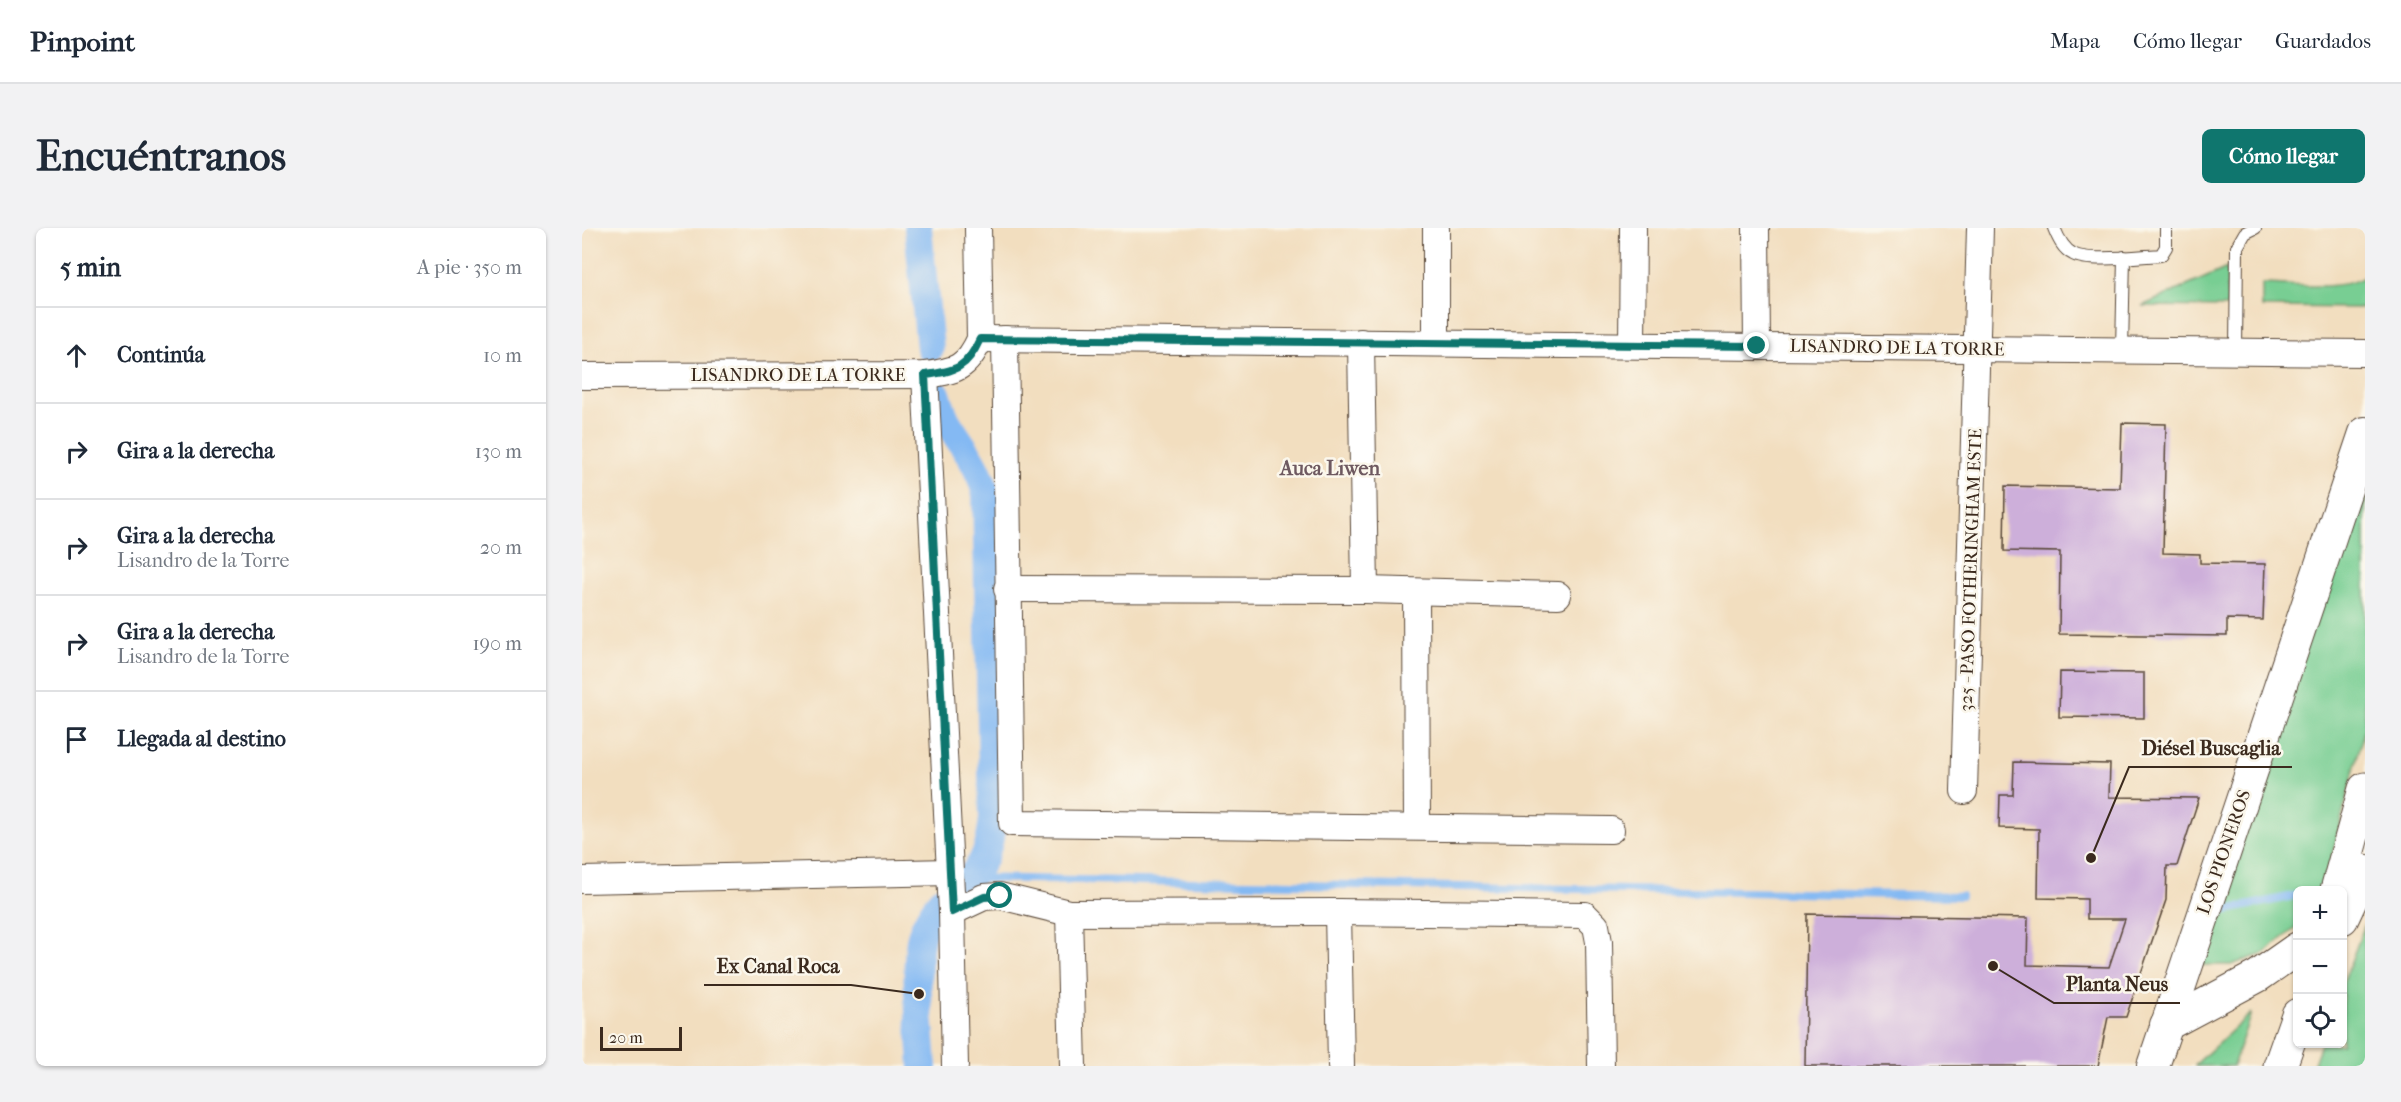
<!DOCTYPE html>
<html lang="es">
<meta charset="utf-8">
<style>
:root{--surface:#fff;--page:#f2f2f3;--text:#1f2937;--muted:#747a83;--line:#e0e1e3;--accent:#0f766e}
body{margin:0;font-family:"IM FELL French Canon",serif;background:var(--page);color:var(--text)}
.controls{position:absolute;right:18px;bottom:18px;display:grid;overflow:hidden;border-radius:9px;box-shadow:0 2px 4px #0004}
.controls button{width:54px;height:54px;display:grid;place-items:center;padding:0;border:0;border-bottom:2px solid var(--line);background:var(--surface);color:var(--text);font:30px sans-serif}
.scale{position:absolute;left:18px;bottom:15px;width:82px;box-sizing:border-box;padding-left:6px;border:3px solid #3b2a1e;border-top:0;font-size:16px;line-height:21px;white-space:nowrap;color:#3b2a1e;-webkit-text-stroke:4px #fbf7ec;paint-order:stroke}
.stop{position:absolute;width:18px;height:18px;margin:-14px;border:4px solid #0f766e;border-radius:50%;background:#fff}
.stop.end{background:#0f766e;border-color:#fff;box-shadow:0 2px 6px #0008}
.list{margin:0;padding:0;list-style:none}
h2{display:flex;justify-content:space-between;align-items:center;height:78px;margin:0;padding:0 24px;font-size:26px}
h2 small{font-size:20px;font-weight:400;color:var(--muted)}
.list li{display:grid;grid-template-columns:39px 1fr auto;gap:18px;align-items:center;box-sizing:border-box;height:96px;padding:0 24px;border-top:2px solid var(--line)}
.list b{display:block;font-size:22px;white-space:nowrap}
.list p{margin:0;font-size:20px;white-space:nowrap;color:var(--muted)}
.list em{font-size:20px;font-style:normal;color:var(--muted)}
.icon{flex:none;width:33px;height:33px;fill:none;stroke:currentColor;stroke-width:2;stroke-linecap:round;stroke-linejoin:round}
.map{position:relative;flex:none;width:1783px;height:838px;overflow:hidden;border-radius:9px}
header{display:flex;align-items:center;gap:36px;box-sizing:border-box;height:84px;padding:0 30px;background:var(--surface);border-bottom:2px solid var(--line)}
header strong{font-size:28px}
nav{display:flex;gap:33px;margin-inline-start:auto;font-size:21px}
.intro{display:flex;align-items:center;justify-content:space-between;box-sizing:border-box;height:144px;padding:0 36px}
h1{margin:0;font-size:42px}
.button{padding:15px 27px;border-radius:9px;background:var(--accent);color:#fff;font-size:21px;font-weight:700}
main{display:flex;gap:36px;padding:0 36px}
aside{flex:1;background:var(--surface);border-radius:9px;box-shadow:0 2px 4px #0004}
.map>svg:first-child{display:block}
.green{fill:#78ce93;stroke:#5a7c58;stroke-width:1.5}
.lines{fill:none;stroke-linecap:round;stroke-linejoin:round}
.stream{stroke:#84b9f3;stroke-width:8}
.canal{stroke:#84b9f3;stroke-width:28}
.building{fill:#cdafda}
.service-casing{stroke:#564536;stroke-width:14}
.minor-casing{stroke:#564536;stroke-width:28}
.tertiary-casing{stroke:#564536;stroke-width:34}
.trunk-casing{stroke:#564536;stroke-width:35}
.service{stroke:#fff;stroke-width:12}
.minor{stroke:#fff;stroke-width:26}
.tertiary{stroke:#fff;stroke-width:32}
.trunk{stroke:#fff;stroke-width:33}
.route{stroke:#0f766e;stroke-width:8}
.labels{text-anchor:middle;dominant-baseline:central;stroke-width:5;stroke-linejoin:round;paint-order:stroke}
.street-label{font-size:18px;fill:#3b2a1e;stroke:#fbf7ec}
.neighbourhood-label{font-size:20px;font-weight:bold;fill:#6e5960;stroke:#fbf7ec}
.leader{fill:none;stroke:#3b2a1e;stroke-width:2}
.callout-dot{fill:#3b2a1e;stroke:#fbf7ec;stroke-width:2}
.callout-label{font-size:20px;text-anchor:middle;font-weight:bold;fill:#3b2a1e;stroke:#fbf7ec;stroke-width:5;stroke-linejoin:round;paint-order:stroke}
</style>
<header>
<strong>Pinpoint</strong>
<nav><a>Mapa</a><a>Cómo llegar</a><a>Guardados</a></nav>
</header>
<div class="intro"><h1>Encuéntranos</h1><a class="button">Cómo llegar</a></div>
<main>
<aside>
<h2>5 min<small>A pie · 350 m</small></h2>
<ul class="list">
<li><svg class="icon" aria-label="ahead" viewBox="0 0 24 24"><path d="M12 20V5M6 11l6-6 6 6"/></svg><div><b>Continúa</b></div><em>10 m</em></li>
<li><svg class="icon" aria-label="right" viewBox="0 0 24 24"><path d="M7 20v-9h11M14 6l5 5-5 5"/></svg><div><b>Gira a la derecha</b></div><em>130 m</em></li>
<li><svg class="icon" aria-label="right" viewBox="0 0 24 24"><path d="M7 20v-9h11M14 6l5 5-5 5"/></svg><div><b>Gira a la derecha</b><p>Lisandro de la Torre</p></div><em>20 m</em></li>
<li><svg class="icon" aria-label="right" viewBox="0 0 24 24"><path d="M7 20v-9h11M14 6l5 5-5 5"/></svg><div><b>Gira a la derecha</b><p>Lisandro de la Torre</p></div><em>190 m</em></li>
<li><svg class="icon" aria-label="arrive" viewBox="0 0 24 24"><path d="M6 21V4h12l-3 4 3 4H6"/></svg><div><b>Llegada al destino</b></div></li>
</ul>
</aside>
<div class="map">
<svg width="1783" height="838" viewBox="0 0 1783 838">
<rect width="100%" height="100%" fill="#fbf7ec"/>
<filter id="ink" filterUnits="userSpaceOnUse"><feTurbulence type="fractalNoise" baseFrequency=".0167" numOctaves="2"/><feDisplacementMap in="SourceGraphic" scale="12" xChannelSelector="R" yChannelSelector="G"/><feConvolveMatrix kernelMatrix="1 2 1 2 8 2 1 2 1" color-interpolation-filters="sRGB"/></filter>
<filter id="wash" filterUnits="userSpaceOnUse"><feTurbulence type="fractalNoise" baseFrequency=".008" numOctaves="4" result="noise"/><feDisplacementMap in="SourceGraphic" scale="24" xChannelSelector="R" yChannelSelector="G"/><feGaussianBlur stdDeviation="1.35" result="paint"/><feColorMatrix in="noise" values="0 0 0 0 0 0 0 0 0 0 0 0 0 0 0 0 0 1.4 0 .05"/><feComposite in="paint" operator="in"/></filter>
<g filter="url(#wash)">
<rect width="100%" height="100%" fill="#f2debf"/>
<g class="green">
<path d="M1645 40V79L1560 78Z"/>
<path d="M1783 48V80L1680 79V56C1708 56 1761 64 1783 48Z"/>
<path d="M1783 246V499L1741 662H1716L1715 699 1681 726 1649 737H1616Z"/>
<path d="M1783 696V838H1731L1739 816H1760L1761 755Z"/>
<path d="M1669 785 1651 838H1613L1614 836Z"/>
</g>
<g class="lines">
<g class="stream">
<path d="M386 650 1379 668"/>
<path d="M1645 682 1716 667"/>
</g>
<g class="canal">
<path d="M336 0 348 120"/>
<path d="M355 166C358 175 361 185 365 193 381 220 396 234 404 266L411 591C408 615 404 636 385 651"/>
<path d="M341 838C339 799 331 745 339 708 343 694 351 683 359 672"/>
</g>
</g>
<g id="blocks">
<g class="building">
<path d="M1540 195 1584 196 1581 325 1618 326V335L1683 336 1681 392 1645 391V408L1477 406 1478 324 1422 323 1423 258 1538 260Z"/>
<path d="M1478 444 1562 445V490L1477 489Z"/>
<path d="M1432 534 1528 536 1527 569 1617 570 1595 638H1585L1584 672 1544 789H1526L1516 838H1223L1225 686 1446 690 1445 737 1527 739 1543 691H1505V671L1456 670 1457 601 1417 600 1418 567H1431Z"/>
</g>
</g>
</g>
<g filter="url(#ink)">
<use href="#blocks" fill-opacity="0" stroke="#564536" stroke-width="1.5"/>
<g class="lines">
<defs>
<g id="service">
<path d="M1472 0C1476 10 1481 21 1491 26 1506 35 1560 28 1579 27L1584 19V0"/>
<path d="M1540 121 1542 29"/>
<path d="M1654 123 1655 19 1663 5 1673 0"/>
</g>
<g id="minor">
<path d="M1174 0 1175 118"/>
<path d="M398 111 1783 125"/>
<path d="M423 111 430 595 1029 602"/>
<path d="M779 114 783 362"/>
<path d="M854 115V0"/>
<path d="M1050 117 1051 0"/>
<path d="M343 147 370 684 373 838"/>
<path d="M0 148 343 147C374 143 385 140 398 111L396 0"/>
<path d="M425 361 783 362 976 367"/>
<path d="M834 365 835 599"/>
<path d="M1382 563 1398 0"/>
<path d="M0 652 368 644"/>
<path d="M370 684 402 669 418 668 487 685 756 684 1003 687 1014 698 1017 714 1019 838"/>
<path d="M756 684 759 838"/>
<path d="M487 685 491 838"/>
</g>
<g id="tertiary">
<path d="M1584 797 1676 748 1716 720"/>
<path d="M1571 838 1783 205"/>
</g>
<g id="trunk">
<path d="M1755 662 1783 561"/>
<path d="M1760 690 1782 643"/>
<path d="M1698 838 1716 787"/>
</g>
</defs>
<use href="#service" class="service-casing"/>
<use href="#minor" class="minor-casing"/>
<use href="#tertiary" class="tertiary-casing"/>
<use href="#trunk" class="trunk-casing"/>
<use href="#service" class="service"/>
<use href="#minor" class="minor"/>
<use href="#tertiary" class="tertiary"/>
<use href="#trunk" class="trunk"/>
</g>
</g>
<g class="lines" filter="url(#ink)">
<path class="route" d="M418 668 402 669 370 684 343 147C374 143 385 140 398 111L1175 118"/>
</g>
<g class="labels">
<g class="street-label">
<text transform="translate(1315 120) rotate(1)">LISANDRO DE LA TORRE</text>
<text x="216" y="147">LISANDRO DE LA TORRE</text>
<text transform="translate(1389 342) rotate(-88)">325 - PASO FOTHERINGHAM ESTE</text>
<text transform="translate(1642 624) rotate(-71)">LOS PIONEROS</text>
</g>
<g class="neighbourhood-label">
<text x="748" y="240">Auca Liwen</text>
</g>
</g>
<path class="leader" d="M1509 630L1547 539H1710M337 766L269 757H122M1411 738L1472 775H1598"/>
<g class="callout-dot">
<circle cx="1509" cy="630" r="6"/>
<circle cx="337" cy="766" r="6"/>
<circle cx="1411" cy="738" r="6"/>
</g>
<g class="callout-label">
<text x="1629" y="527">Diésel Buscaglia</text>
<text x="196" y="745">Ex Canal Roca</text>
<text x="1535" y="763">Planta Neus</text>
</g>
</svg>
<div class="controls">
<button>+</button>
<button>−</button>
<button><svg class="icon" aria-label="locate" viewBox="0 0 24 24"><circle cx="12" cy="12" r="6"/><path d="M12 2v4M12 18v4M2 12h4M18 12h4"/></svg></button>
</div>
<div class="scale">20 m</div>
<div class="stop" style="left:418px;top:668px"></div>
<div class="stop end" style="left:1175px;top:118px"></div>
</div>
</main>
